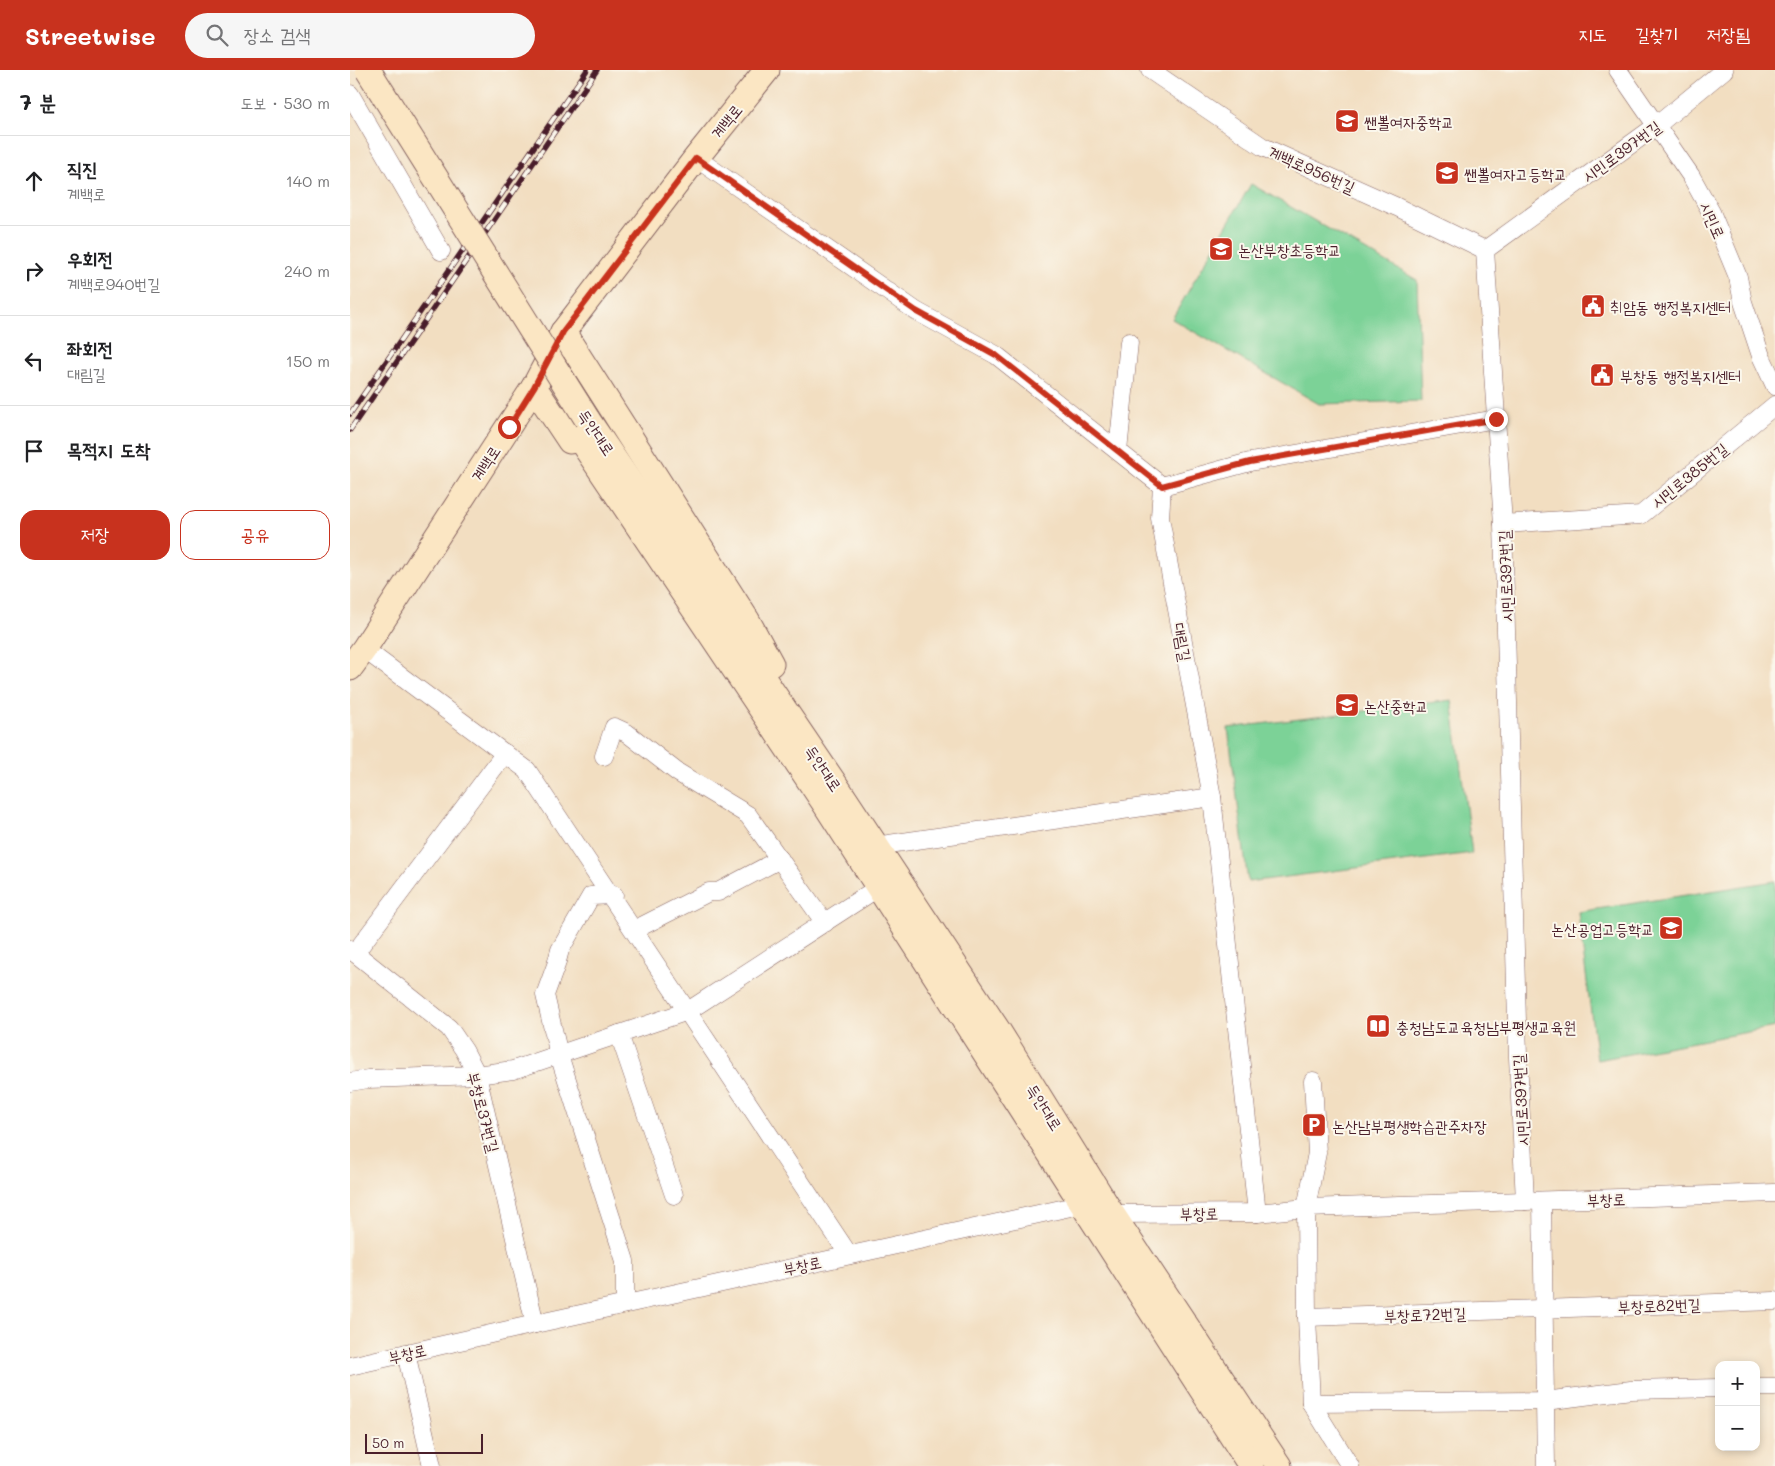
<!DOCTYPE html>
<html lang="ko">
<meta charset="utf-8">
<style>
:root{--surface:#fff;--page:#f6f6f6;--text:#202124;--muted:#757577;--line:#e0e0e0;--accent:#c8321e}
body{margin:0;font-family:Mali,"Poor Story",sans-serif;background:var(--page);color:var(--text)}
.controls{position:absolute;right:15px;bottom:15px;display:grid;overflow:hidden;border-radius:10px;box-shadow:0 2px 8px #0003}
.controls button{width:45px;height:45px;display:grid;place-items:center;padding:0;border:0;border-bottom:1px solid var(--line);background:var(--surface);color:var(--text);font:25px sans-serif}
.scale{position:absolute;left:15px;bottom:12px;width:118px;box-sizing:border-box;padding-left:5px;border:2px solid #4a1f2b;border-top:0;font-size:14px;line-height:18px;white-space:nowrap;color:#4a1f2b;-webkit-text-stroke:4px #fbf7ec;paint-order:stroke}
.stop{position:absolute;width:15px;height:15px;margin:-11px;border:4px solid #c8321e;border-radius:50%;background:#fff}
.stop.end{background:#c8321e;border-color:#fff;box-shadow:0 1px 5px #0008}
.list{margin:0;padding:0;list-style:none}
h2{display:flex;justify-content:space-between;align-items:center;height:65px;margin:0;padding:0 20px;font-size:21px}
h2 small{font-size:16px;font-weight:400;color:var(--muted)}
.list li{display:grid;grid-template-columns:32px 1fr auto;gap:15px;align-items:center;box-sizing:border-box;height:90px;padding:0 20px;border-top:1px solid var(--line)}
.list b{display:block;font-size:19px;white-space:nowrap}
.list p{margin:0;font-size:16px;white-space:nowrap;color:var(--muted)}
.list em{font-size:16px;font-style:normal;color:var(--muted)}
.actions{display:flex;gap:10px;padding:15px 20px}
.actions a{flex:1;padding:11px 0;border:1px solid var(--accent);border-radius:15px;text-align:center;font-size:18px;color:var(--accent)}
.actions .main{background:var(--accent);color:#fff}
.icon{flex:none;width:28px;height:28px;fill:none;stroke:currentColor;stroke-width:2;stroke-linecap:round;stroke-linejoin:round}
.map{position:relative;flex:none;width:1425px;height:1396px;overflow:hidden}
header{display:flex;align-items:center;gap:30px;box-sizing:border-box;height:70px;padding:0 25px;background:var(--accent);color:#fff}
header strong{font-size:24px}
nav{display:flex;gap:28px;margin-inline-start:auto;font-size:18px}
.search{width:350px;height:45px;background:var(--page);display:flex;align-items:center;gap:12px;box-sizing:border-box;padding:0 18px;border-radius:28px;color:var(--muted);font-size:19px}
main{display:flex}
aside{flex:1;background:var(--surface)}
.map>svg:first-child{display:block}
.green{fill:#7bd297;stroke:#627861}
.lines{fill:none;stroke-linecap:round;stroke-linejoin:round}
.street-casing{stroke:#856260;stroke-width:19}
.secondary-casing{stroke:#856260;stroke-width:27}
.street{stroke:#fff;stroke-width:18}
.secondary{stroke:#fbe6c3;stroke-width:25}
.rail-casing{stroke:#4a1f2b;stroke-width:5.5}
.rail{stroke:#fbf7ec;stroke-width:4;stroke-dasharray:11;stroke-linecap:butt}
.secondary-bridge-casing{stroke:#856260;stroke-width:27;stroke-linecap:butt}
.secondary-bridge{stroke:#fbe6c3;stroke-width:25}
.route{stroke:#c8321e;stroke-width:6}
.labels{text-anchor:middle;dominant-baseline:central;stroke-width:4;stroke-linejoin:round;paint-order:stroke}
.street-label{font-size:16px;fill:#4a1f2b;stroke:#fbf7ec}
.poi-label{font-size:16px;fill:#4a1f2b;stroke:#fbf7ec;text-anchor:start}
</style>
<header>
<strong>Streetwise</strong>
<div class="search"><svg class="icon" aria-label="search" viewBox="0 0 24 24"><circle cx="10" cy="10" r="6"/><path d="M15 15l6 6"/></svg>장소 검색</div>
<nav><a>지도</a><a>길찾기</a><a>저장됨</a></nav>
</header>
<main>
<aside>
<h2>7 분<small>도보 · 530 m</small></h2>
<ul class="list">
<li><svg class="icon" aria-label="ahead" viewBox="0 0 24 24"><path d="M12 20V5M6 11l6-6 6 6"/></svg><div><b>직진</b><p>계백로</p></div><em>140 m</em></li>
<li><svg class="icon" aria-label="right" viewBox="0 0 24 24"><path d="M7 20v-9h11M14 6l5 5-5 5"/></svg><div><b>우회전</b><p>계백로940번길</p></div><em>240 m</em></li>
<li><svg class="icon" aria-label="left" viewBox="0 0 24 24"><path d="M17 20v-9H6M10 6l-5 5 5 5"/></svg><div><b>좌회전</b><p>대림길</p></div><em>150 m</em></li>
<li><svg class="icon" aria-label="arrive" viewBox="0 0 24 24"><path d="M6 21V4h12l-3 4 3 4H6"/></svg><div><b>목적지 도착</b></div></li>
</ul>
<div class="actions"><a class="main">저장</a><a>공유</a></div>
</aside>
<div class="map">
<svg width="1425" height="1396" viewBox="0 0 1425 1396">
<rect width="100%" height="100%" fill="#fbf7ec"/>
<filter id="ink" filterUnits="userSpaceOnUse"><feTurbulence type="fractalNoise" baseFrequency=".02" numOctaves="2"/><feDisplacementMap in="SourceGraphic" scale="10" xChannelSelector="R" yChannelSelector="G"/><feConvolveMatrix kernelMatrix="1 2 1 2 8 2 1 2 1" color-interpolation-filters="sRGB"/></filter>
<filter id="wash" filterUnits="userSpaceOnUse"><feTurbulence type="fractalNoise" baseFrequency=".0096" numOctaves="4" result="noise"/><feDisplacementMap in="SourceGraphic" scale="20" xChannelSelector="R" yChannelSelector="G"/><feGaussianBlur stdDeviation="1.12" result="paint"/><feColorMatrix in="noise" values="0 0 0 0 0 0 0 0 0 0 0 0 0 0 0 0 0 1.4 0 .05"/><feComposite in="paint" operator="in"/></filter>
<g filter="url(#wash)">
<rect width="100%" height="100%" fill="#f2dec1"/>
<g class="green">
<path d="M901 114 1067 210 1071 331 969 334 822 249Z"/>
<path d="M1102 630 1122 783 898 812 878 658Z"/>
<path d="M1425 811V957L1247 990 1228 842Z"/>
</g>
</g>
<g filter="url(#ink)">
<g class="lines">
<defs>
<g id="street">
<path d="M800 0 913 77 1047 137 1135 180"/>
<path d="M1268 0 1341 106 1361 142 1388 207 1393 232 1411 286 1425 316"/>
<path d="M0 24 91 181"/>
<path d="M346 88 566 241 646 285 812 416"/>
<path d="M1135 180 1153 454 1168 987 1175 1131"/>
<path d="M1135 180 1306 56 1374 0"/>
<path d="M768 381 779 272"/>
<path d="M1153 454 1291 445 1425 335"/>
<path d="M14 579 177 700 499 1185"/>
<path d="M254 686 264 657 277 663 327 702 398 745 475 853"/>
<path d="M525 776 862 727"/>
<path d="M264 825 241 826 210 880 206 895 195 925 209 985 275 1191V1234"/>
<path d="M284 860 359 822H368L430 789"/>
<path d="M0 879 99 958 114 980 127 1005 185 1254"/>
<path d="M5 883 155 683"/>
<path d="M269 964 324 1125"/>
<path d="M963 1011 967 1083 956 1138 957 1247 961 1333 1000 1396"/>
<path d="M0 1012 18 1009 127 1005 163 1000 338 941 529 817"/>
<path d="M1192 1131 1196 1396"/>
<path d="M907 1143 862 727 810 448 812 416 900 392 1146 349"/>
<path d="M957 1247 1425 1231"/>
<path d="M56 1283 82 1396"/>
<path d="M0 1296 185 1254 734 1134 762 1144 907 1143 956 1138 1425 1123"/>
<path d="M1406 1317H1425"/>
<path d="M961 1333 1195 1331 1281 1320 1369 1318"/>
</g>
<g id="secondary">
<path d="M213 262 397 550 421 594"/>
<path d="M184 317 220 371"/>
<path d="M237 349 491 723 649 962 762 1144 929 1396"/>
<path d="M217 350 475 734 901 1396"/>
<path d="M0 598 14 579 184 317 213 262 346 88 417 0"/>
</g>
</defs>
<use href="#street" class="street-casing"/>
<use href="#secondary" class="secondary-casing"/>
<use href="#street" class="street"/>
<use href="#secondary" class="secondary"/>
<defs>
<g id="rail">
<path d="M0 344 237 0"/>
<path d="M0 360 247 0"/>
</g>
</defs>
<use href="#rail" class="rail-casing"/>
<use href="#rail" class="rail"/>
<defs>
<path id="secondary-bridge" d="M18 0 237 349"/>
</defs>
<use href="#secondary-bridge" class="secondary-bridge-casing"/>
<use href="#secondary-bridge" class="secondary-bridge"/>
</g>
</g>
<g class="lines" filter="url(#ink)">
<path class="route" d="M159 357 184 317 213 262 346 88 566 241 646 285 812 416 900 392 1146 349"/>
</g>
<defs>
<symbol id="school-square" viewBox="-11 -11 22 22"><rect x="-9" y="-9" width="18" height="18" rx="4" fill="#c8321e" stroke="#fbf7ec"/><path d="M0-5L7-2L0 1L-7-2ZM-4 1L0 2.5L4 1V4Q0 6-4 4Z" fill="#fff"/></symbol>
<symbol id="civic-square" viewBox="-11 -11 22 22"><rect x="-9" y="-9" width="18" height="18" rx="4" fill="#c8321e" stroke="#fbf7ec"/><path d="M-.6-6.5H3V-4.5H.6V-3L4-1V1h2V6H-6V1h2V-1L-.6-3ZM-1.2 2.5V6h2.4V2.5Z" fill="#fff"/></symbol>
<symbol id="library-square" viewBox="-11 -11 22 22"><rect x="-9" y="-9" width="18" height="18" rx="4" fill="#c8321e" stroke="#fbf7ec"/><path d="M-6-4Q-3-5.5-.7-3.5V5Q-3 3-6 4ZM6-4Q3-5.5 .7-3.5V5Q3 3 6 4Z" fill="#fff"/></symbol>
<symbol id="parking-square" viewBox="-11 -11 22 22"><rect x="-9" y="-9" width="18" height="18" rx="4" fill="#c8321e" stroke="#fbf7ec"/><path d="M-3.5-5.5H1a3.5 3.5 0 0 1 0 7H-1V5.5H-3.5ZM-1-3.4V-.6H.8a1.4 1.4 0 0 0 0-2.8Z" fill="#fff"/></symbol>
</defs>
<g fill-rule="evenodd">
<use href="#school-square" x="983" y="37" width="28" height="28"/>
<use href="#school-square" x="1083" y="89" width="28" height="28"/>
<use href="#school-square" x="857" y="165" width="28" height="28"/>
<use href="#civic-square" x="1229" y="222" width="28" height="28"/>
<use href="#civic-square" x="1238" y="291" width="28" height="28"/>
<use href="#school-square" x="983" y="621" width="28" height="28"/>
<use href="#school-square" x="1307" y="844" width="28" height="28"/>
<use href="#library-square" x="1014" y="942" width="28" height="28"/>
<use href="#parking-square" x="950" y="1041" width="28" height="28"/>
</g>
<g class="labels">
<g class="street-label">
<text transform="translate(376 51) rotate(-51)">계백로</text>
<text transform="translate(1271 81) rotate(-36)">시민로397번길</text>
<text transform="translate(962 99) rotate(24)">계백로956번길</text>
<text transform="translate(1363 150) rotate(66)">시민로</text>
<text transform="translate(247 362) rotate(56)">득안대로</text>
<text transform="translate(135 393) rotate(-57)">계백로</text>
<text transform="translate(1339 405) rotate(-39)">시민로385번길</text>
<text transform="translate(1155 506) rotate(-92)">시민로397번길</text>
<text transform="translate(833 572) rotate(80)">대림길</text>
<text transform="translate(474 698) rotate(56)">득안대로</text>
<text transform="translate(1170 1030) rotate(-93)">시민로397번길</text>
<text transform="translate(695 1037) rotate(58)">득안대로</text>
<text transform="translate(134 1042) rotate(75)">부창로37번길</text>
<text transform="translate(1256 1129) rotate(-2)">부창로</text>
<text transform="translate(849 1143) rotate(-1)">부창로</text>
<text transform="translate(452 1195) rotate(-12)">부창로</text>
<text transform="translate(1309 1235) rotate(-2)">부창로82번길</text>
<text transform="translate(1075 1244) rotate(-2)">부창로72번길</text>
<text transform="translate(57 1283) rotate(-13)">부창로</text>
</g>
<g class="poi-label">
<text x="1014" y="51">쌘뽈여자중학교</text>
<text x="1114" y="103">쌘뽈여자고등학교</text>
<text x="888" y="179">논산부창초등학교</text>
<text x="1260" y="236">취암동 행정복지센터</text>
<text x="1270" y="305">부창동 행정복지센터</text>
<text x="1014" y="635">논산중학교</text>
<text x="1304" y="858" text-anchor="end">논산공업고등학교</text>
<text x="1046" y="956">충청남도교육청남부평생교육원</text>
<text x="982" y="1055">논산남부평생학습관주차장</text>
</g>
</g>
</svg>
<div class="controls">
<button>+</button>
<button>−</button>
</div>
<div class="scale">50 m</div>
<div class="stop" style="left:159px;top:357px"></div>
<div class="stop end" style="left:1146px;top:349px"></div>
</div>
</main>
